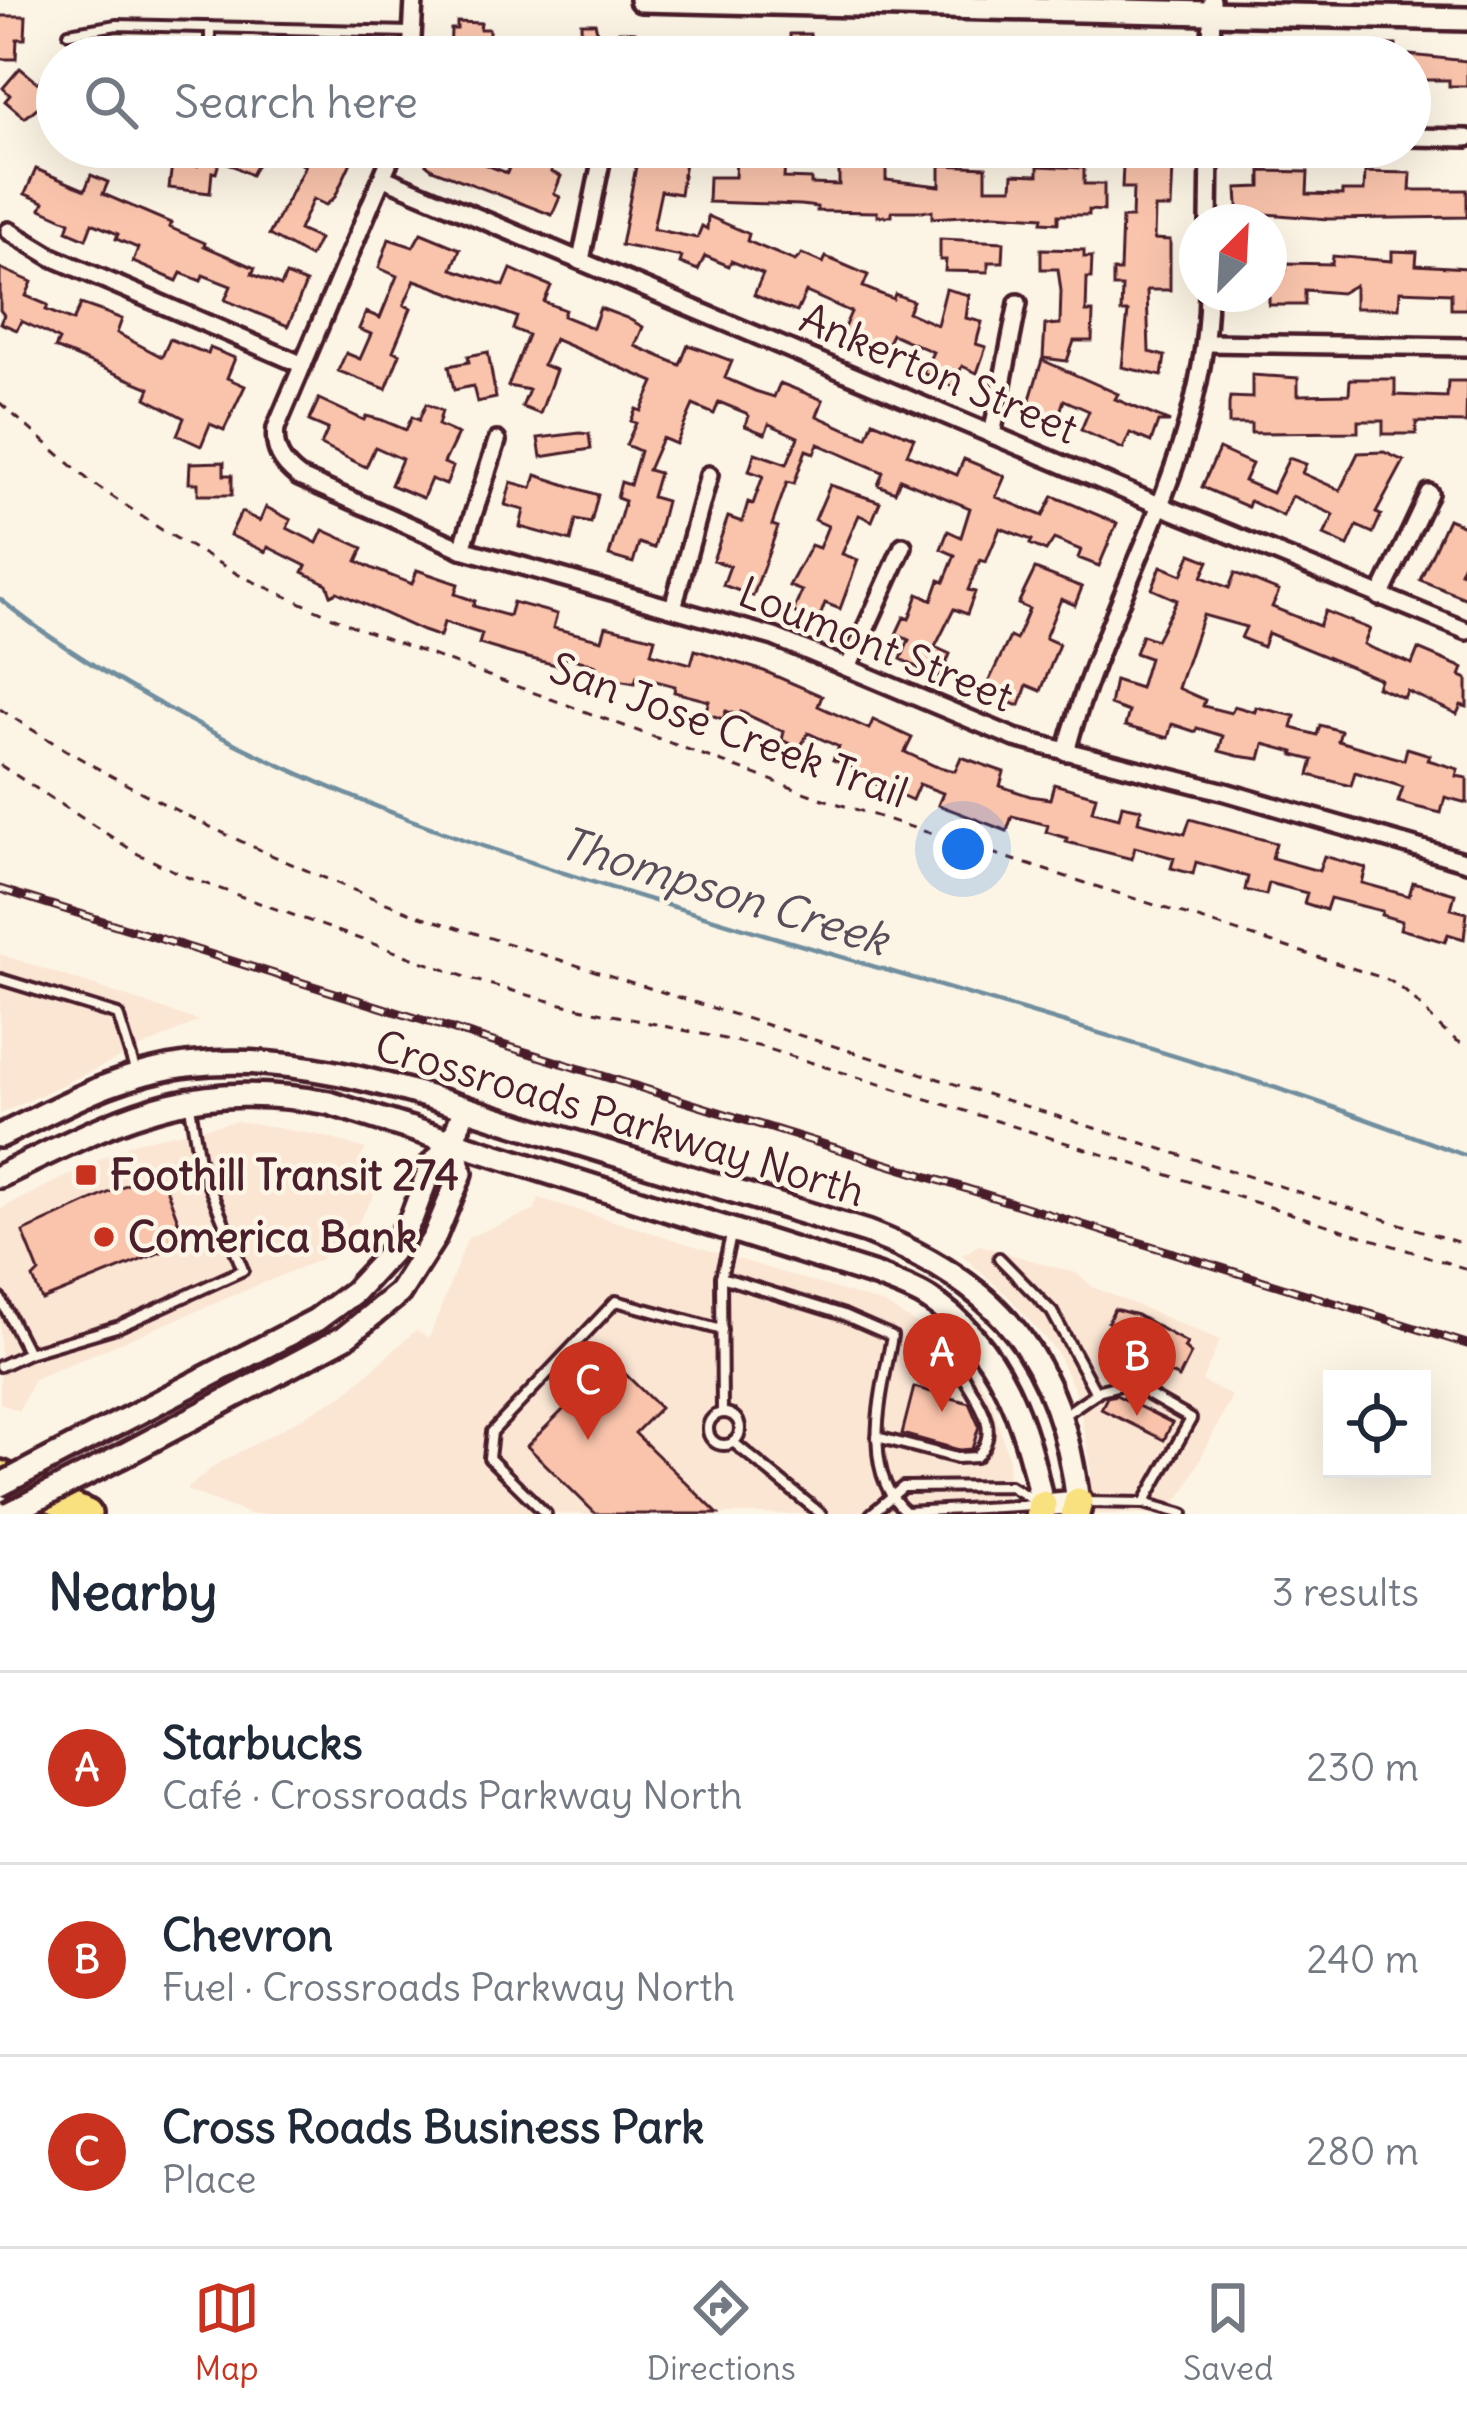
<!DOCTYPE html>
<meta charset="utf-8">
<style>
:root{--surface:#fff;--page:#f6f6f7;--text:#1f2937;--muted:#747a83;--line:#e0e1e3;--accent:#c8321e}
body{margin:0;font-family:Delius,sans-serif;background:var(--page);color:var(--text)}
.controls{position:absolute;right:36px;bottom:36px;display:grid;overflow:hidden;border-radius:0px;box-shadow:0 12px 48px #0002}
.controls button{width:108px;height:108px;display:grid;place-items:center;padding:0;border:0;border-bottom:3px solid var(--line);background:var(--surface);color:var(--text);font:60px sans-serif}
.compass{position:absolute;left:1179px;top:204px;width:108px;height:108px;border-radius:50%;background:var(--surface);box-shadow:0 12px 48px #0002;rotate:24deg}
.you{position:absolute;left:963px;top:849px;width:42px;height:42px;margin:-30px;border:9px solid #fff;border-radius:50%;background:#1a73e8;box-shadow:0 0 0 18px #1a73e833}
.badge{display:grid;place-items:center;width:78px;height:78px;border-radius:50%;background:var(--accent);color:#fff;font-size:39px;font-weight:700}
.pin{position:absolute;translate:-50% -99px;filter:drop-shadow(0 3px 6px #0008)}
.pin::after{content:'';position:absolute;top:63px;width:42px;height:36px;background:inherit;clip-path:polygon(0 0,100% 0,50% 100%)}
.list{margin:0;padding:0;list-style:none}
h2{display:flex;justify-content:space-between;align-items:center;height:156px;margin:0;padding:0 48px;font-size:51px}
h2 small{font-size:39px;font-weight:400;color:var(--muted)}
.list li{display:grid;grid-template-columns:78px 1fr auto;gap:36px;align-items:center;box-sizing:border-box;height:192px;padding:0 48px;border-top:3px solid var(--line)}
.list b{display:block;font-size:45px;white-space:nowrap}
.list p{margin:0;font-size:39px;white-space:nowrap;color:var(--muted)}
.list em{font-size:39px;font-style:normal;color:var(--muted)}
.icon{flex:none;width:66px;height:66px;fill:none;stroke:currentColor;stroke-width:2;stroke-linecap:round;stroke-linejoin:round}
.map{position:relative;flex:none;width:1467px;height:1514px;overflow:hidden}
.search{position:absolute;background:var(--surface);box-shadow:0 12px 48px #0002;left:36px;right:36px;top:36px;height:132px;display:flex;align-items:center;gap:30px;box-sizing:border-box;padding:0 42px;border-radius:66px;color:var(--muted);font-size:45px}
.sheet{height:732px;background:var(--surface)}
nav{display:flex;justify-content:space-around;align-items:center;box-sizing:border-box;height:168px;border-top:3px solid var(--line);background:var(--surface);font-size:33px;color:var(--muted)}
nav a{display:grid;justify-items:center;gap:6px}
nav .on{color:var(--accent)}
.map>svg:first-child{display:block}
.built{fill:#fbe6d4}
.lines{fill:none;stroke-linecap:round;stroke-linejoin:round}
.stream{stroke:#718e9e;stroke-width:4.5}
.building{fill:#fac4ac;stroke:#4a1f2b;stroke-width:3}
.lane-casing{stroke:#4a1f2b;stroke-width:16}
.street-casing{stroke:#4a1f2b;stroke-width:24}
.secondary-casing{stroke:#4a1f2b;stroke-width:30}
.highway-casing{stroke:#4a1f2b;stroke-width:36}
.path{stroke:#4a1f2b;stroke-width:3;stroke-dasharray:9 9;stroke-linecap:butt}
.lane{stroke:#fcf5e5;stroke-width:8}
.street{stroke:#fcf5e5;stroke-width:15}
.secondary{stroke:#fcf5e5;stroke-width:21}
.highway{stroke:#fae180;stroke-width:27}
.rail-casing{stroke:#4a1f2b;stroke-width:9}
.rail{stroke:#fcf5e5;stroke-width:4.5;stroke-dasharray:14;stroke-linecap:butt}
.secondary-bridge-casing{stroke:#4a1f2b;stroke-width:30;stroke-linecap:butt}
.secondary-bridge{stroke:#fcf5e5;stroke-width:21}
.poi-dot{fill:#c8321e;stroke:#fcf5e5;stroke-width:4.5}
.labels{text-anchor:middle;dominant-baseline:central;stroke-width:9;stroke-linejoin:round;paint-order:stroke}
.street-label{font-size:42px;fill:#4a1f2b;stroke:#fcf5e5}
.poi-label{font-size:42px;font-weight:bold;fill:#4a1f2b;stroke:#fcf5e5;text-anchor:start}
.water-label{font-size:45px;font-style:italic;fill:#5a4d5b;stroke:#fcf5e5}
</style>
<div class="map">
<svg width="1467" height="1514" viewBox="0 0 1467 1514">
<rect width="100%" height="100%" fill="#fcf5e5"/>
<filter id="ink" filterUnits="userSpaceOnUse"><feTurbulence type="fractalNoise" baseFrequency=".00833" numOctaves="2"/><feDisplacementMap in="SourceGraphic" scale="24" xChannelSelector="R" yChannelSelector="G"/><feConvolveMatrix kernelMatrix="1 2 1 2 8 2 1 2 1" color-interpolation-filters="sRGB"/></filter>
<g filter="url(#ink)">
<g class="built">
<path d="M0 954 199 1021 0 1114Z"/>
<path d="M237 1121 323 1136 366 1149 358 1162 377 1190 353 1232 321 1259 34 1379 19 1411 0 1403V1209L135 1142Z"/>
<path d="M539 1198 885 1304 933 1335 967 1362 991 1399 1009 1460 1005 1514H249L186 1490 214 1466 345 1394 416 1330 429 1338 468 1237 534 1211Z"/>
<path d="M979 1245 1076 1273 1093 1287 1220 1340 1202 1381 1232 1396 1185 1490 1166 1514H1092L1090 1461 1077 1395 1057 1353 1010 1298 962 1255Z"/>
</g>
<g class="lines">
<path class="stream" d="M0 599C46 637 98 669 151 699 346 811 553 871 767 935 938 986 1110 1034 1279 1089 1342 1109 1405 1134 1467 1156"/>
</g>
<g class="building">
<path d="M0 16H26L25 39H17L16 59H0Z"/>
<path d="M457 22 481 23 480 29H489V57H450L451 29H457Z"/>
<path d="M581 23H595L604 57H543L566 37 582 56Z"/>
<path d="M619 31 635 32V40L652 43 710 44 709 57H619Z"/>
<path d="M790 34H810L811 44 863 45V57H770V42H790Z"/>
<path d="M1342 44 1396 45V57H1342Z"/>
<path d="M1410 55 1467 61V86H1449V80H1410Z"/>
<path d="M20 68 38 83 47 72 57 81V91L25 118 5 101 10 95 3 88Z"/>
<path d="M262 147H358L335 197 326 205 313 199 299 230 319 239 310 257 269 235 305 166Z"/>
<path d="M433 147H461L458 154 507 173 517 147H561L551 172 561 176 554 194 560 197 552 215 432 169 426 164Z"/>
<path d="M199 149 206 150 261 157 251 175 220 159 216 173 212 172 210 193 169 188 172 164 197 166Z"/>
<path d="M638 156 685 162 680 194 661 191 653 229 697 238 702 226 707 229 708 216 749 234 747 241 795 261 802 254 823 263 826 257 868 275 863 287 893 299 895 294 913 301 908 312 937 325 946 289 969 295 966 318 982 322 976 344 986 347 977 373 962 366 953 387 923 373 933 352 892 334 885 349 847 333 843 330 851 312 806 292 797 312 777 305 754 295 763 274 731 261 729 266 705 256 698 270 680 263 682 257 621 245Z"/>
<path d="M736 160 785 162 784 178 811 179V184L839 185V164L886 163V180L940 186V165L986 167V188H1012L1013 174 1038 175V166L1084 168V184H1104V211L1089 210V215H1058V223L1042 222 1043 217 995 214 932 218V211H892V216H877V212L817 211V207L801 205 708 202 709 177H735Z"/>
<path d="M1123 165 1173 168 1171 208H1155L1154 239 1170 240V290H1147L1149 352 1165 356 1162 376 1122 367 1128 312H1121L1122 287H1113V271H1120L1122 218H1132L1133 188H1122Z"/>
<path d="M36 169 85 190 91 175 108 182 103 194 171 223 169 227 205 243 204 246 255 268 252 274 281 286 286 275 306 283 288 326 225 300 231 286 203 275 201 281 181 273 177 281 133 262 138 248 116 239 118 234 92 223 86 239 67 231 70 222 41 209 44 202 25 194Z"/>
<path d="M1261 171 1308 172 1307 194 1342 195V191H1364L1365 172 1411 173 1410 190H1467V217L1328 219 1253 213V222L1239 221 1237 188 1261 187Z"/>
<path d="M421 233 460 249 452 269 504 286 511 269 529 277 551 286 544 302 565 310 563 316 593 328 600 308 627 318 643 327 635 346 680 365 688 345 700 349 732 361 725 378 755 391 774 397 780 383 823 400 817 416 846 429 867 437 873 421 914 438 907 454 957 475 964 459 1005 476 996 497 1033 512 1043 516 1053 496 1117 523 1099 566 1078 558 1081 550 1054 539 1046 551 1030 544 1032 540 1000 528 986 562 980 560 968 590 975 592 967 614 954 609 935 647 950 654 940 677 922 670 901 659 909 640 896 634 904 617 909 619 918 594 932 600 939 580 944 582 955 555 941 549 948 531 961 537 970 508 900 479 895 492 878 485 883 472 818 444 814 453 806 450 794 484 787 482 772 525 778 527 753 596 723 585 730 566 713 560 728 517 742 522 748 502 753 504 763 476 749 471 755 453 787 464 798 437 769 424 765 434 745 426 749 416 746 413 719 402 714 414 693 405 676 444 662 438 648 470 659 473 652 497 666 501 654 548 639 543 633 563 609 556 625 501 617 498 621 482 630 485 640 451 626 445 636 423 631 421 636 409 641 411 654 382 554 339 543 365 556 370 540 414 522 407 529 390 508 386 528 335 513 329 517 317 415 280 404 305 411 308 393 351 400 354 386 389 338 371 346 353 360 359 371 334 359 329 366 312 380 318 397 276 379 268 389 239 413 247Z"/>
<path d="M940 239 1004 242 1003 262H988V272L945 271 946 260H940Z"/>
<path d="M1041 249 1084 250V257H1092L1091 278H1087L1086 312H1093L1092 341H1074L1067 361 1043 358 1045 325 1060 324 1061 291 1058 269H1041Z"/>
<path d="M1392 251 1417 252 1416 265 1467 268V309H1451V293L1400 291 1399 308H1355V285L1341 293 1305 290V305H1269V270H1286V263L1332 264 1333 256 1392 261Z"/>
<path d="M0 268 32 282 26 296 48 305 46 310 73 321 81 304 104 312 122 319 117 333 162 357 170 339 208 354 210 348 235 358 227 378 245 386 224 430 210 424 201 446 177 435 184 418 146 398 150 388 55 348 59 340 45 332 21 321 17 330 0 323 4 315 0 310Z"/>
<path d="M488 352 496 398 477 402 473 386 454 390 449 366 469 362 468 356Z"/>
<path d="M1042 360 1118 394 1115 399 1170 422H1158L1151 442 1130 433 1123 449 1081 430 1089 411 1064 400 1059 415 1052 412 1050 417 1027 409Z"/>
<path d="M1252 375 1298 378V395L1349 394 1350 379H1395V395L1447 397 1448 381H1467L1466 423 1416 422V434H1383V421H1358V432L1251 433V424H1229V404L1230 397 1252 398Z"/>
<path d="M319 399 364 420 366 416 382 420 406 430 412 417 419 420 426 404 442 411 438 425 458 434 444 463 453 467 446 485 431 479 423 498 391 485 402 459 375 447 366 467 321 445 328 429 309 421Z"/>
<path d="M580 433 589 434 591 449 541 457 538 438Z"/>
<path d="M1219 449 1252 464 1244 481 1272 493 1289 458 1306 464 1302 473 1340 490 1358 453 1384 452 1404 461 1376 513 1381 515 1373 533 1357 526 1348 546 1324 535 1334 515 1292 496 1283 516 1250 501 1248 507 1202 487Z"/>
<path d="M224 462V475H232V495H198V483H189L190 463Z"/>
<path d="M536 475 598 495 591 523 576 520 571 541 520 527 524 510 505 505 511 482 532 488Z"/>
<path d="M830 485 880 502 872 521 859 515 842 554 858 560 840 609 825 603 818 622 793 612 802 591 789 586 811 545 819 548 828 526 815 520Z"/>
<path d="M266 507 291 520 287 528 317 543 323 530 363 548 357 561 376 570 412 584 417 570 458 584 455 594 475 601 473 606 509 616 513 602 557 614 553 628 602 640 606 626 655 638 651 653 691 664 695 650 764 671 822 696 818 706 869 729 873 720 912 738 905 752 935 766 955 771 961 757 1004 772 1000 786 1030 796 1050 799 1054 784 1096 796 1092 811 1119 818 1122 805 1141 809 1138 822 1185 834 1190 819 1276 843 1272 858 1319 871 1324 856 1366 868 1362 883 1409 896 1413 882 1455 894 1451 909 1467 913 1464 939 1448 934 1445 942 1400 929 1402 921 1381 915 1382 911 1330 898 1326 910 1304 903 1307 893 1269 883 1266 895 1245 890 1248 877 1196 862 1193 874 1171 868 1174 858 1135 847 1132 859 1066 842 1067 838 1046 832 1048 825 1012 816 1007 831 938 805 943 793 919 784 912 800 874 783V776L833 760 839 747 808 733 800 748 782 740 784 732 741 712 740 716 726 711 723 719 705 713 709 701 674 692 675 686 637 676 635 683 594 676 596 665 566 657 564 667 516 655 479 644 482 634 444 622 440 637 423 631 337 592 331 595 327 584 303 572 306 566 268 547 266 552 230 535 241 512 260 521Z"/>
<path d="M1448 519 1467 527V556L1460 572 1467 574V599L1420 580Z"/>
<path d="M1191 554 1209 561 1202 577 1229 588 1235 573 1279 591 1272 607 1319 626 1325 611 1370 629 1364 644 1371 648 1412 664 1418 649 1463 668 1460 676 1467 679V707L1461 705 1457 714 1407 691 1404 698 1377 687 1380 679 1268 633 1263 647 1241 638 1246 627 1203 615 1178 688 1205 700 1203 706 1231 713 1234 706 1255 712 1256 707 1295 716 1292 728 1317 735 1320 725 1341 731 1338 741 1404 760 1407 748 1430 755 1428 760 1458 769 1456 776 1467 778V803L1445 797 1441 813 1416 807 1398 802 1403 787 1355 772 1351 786 1309 775 1313 760 1293 755 1294 752 1264 744 1260 759 1238 756 1219 751 1223 736 1197 728 1196 732 1172 724 1168 738 1125 726 1129 712 1110 705 1115 680 1140 688 1149 658 1135 653 1142 635 1156 640 1177 600 1152 589 1161 566 1182 575Z"/>
<path d="M1035 569 1082 587 1075 605 1061 599 1045 638 1059 644 1041 691 1027 685 1020 705H1016L984 691 1010 637 1016 640 1029 609 1018 604Z"/>
<path d="M154 1172 165 1185 186 1242 42 1300 33 1278 39 1272 23 1232Z"/>
<path d="M1114 1309 1137 1315 1187 1343 1184 1348 1191 1354 1179 1378 1106 1342 1112 1324 1108 1322Z"/>
<path d="M612 1361 660 1408 635 1433 718 1514H596L527 1446Z"/>
<path d="M914 1387 969 1403 979 1426 972 1449 959 1450 902 1434Z"/>
<path d="M1116 1395 1172 1423 1164 1440 1101 1409 1107 1397Z"/>
</g>
<g class="lines">
<defs>
<g id="lane">
<path d="M69 33 117 25 411 32"/>
<path d="M210 57V27"/>
<path d="M0 979 118 1015 136 1073"/>
<path d="M732 1232 721 1277 844 1315 892 1336C883 1390 858 1471 906 1512L1034 1505"/>
<path d="M999 1258 1052 1312 1096 1393"/>
<path d="M721 1277 722 1413"/>
<path d="M0 1298 28 1353 120 1326 243 1270 199 1161 190 1106"/>
<path d="M0 1366 28 1353"/>
<circle cx="724" cy="1429" r="16"/>
<path d="M1064 1415 1100 1390 1128 1383 1191 1419 1144 1503"/>
<path d="M877 1437 957 1458 976 1457C1003 1430 977 1401 962 1374L955 1368"/>
<path d="M733 1442 821 1514"/>
<path d="M1085 1502 1144 1503 1183 1514"/>
<path d="M546 1514 489 1458 492 1432 616 1301 722 1330"/>
<path d="M871 1514 903 1487 1010 1486 1035 1501"/>
</g>
<g id="street">
<path d="M411 57 414 0"/>
<path d="M1211 57 1212 0"/>
<path d="M1410 137 1467 138"/>
<path d="M395 147 276 428C273 450 282 464 299 477L462 549 774 637 1015 738 1222 791 1467 862"/>
<path d="M384 178 1159 505 1467 631"/>
<path d="M1209 222 1210 147"/>
<path d="M9 231 52 257 303 365"/>
<path d="M581 260 604 147"/>
<path d="M1208 343 1467 347"/>
<path d="M992 435 1018 303"/>
<path d="M462 549 497 441"/>
<path d="M1380 597 1429 493"/>
<path d="M673 608 709 475"/>
<path d="M848 668 903 546"/>
<path d="M1066 752C1107 596 1206 458 1208 294"/>
</g>
<g id="secondary">
<path d="M641 0 1467 19"/>
<path d="M0 1136C61 1107 118 1073 187 1065 306 1050 423 1096 535 1130 646 1164 757 1198 867 1232 1001 1283 1061 1360 1078 1502L1042 1505C1027 1426 1001 1345 929 1299 914 1289 895 1283 878 1276L329 1103C187 1078 124 1117 0 1176"/>
<path d="M84 1441 316 1320 354 1292 391 1252 412 1217 431 1166 452 1142 465 1108"/>
<path d="M122 1456 345 1337 399 1293 434 1238 461 1173 452 1142"/>
</g>
<g id="highway">
<path d="M0 1475 87 1514"/>
<path d="M1040 1514 1042 1505"/>
<path d="M1075 1514 1078 1502"/>
</g>
</defs>
<use href="#lane" class="lane-casing"/>
<use href="#street" class="street-casing"/>
<use href="#secondary" class="secondary-casing"/>
<use href="#highway" class="highway-casing"/>
<g class="path">
<path d="M0 403 92 483 162 530 241 576 353 626 817 797 1386 979C1420 995 1433 1031 1467 1046"/>
<path d="M0 709C131 795 271 859 417 915L1467 1245"/>
<path d="M0 765 138 854 187 877 474 980 557 1003 762 1047 1467 1269"/>
</g>
<use href="#lane" class="lane"/>
<use href="#street" class="street"/>
<use href="#secondary" class="secondary"/>
<use href="#highway" class="highway"/>
<defs>
<path id="rail" d="M0 889 1467 1344"/>
</defs>
<use href="#rail" class="rail-casing"/>
<use href="#rail" class="rail"/>
<defs>
<g id="secondary-bridge">
<path d="M0 1485 84 1441"/>
<path d="M8 1514 122 1456"/>
</g>
</defs>
<use href="#secondary-bridge" class="secondary-bridge-casing"/>
<use href="#secondary-bridge" class="secondary-bridge"/>
</g>
</g>
<g class="poi-dot">
<rect x="74" y="1163" width="24" height="24" rx="6"/>
<circle cx="104" cy="1237" r="12"/>
</g>
<g class="labels">
<g class="street-label">
<text transform="translate(939 373) rotate(23)">Ankerton Street</text>
<text transform="translate(876 644) rotate(22)">Loumont Street</text>
<text transform="translate(729 730) rotate(20)">San Jose Creek Trail</text>
<text transform="translate(620 1118) rotate(17)">Crossroads Parkway North</text>
</g>
<g class="poi-label">
<text x="110" y="1175">Foothill Transit 274</text>
<text x="128" y="1237">Comerica Bank</text>
</g>
<g class="water-label">
<text transform="translate(724 891) rotate(17)">Thompson Creek</text>
</g>
</g>
</svg>
<div class="controls">
<button><svg class="icon" aria-label="locate" viewBox="0 0 24 24"><circle cx="12" cy="12" r="6"/><path d="M12 2v4M12 18v4M2 12h4M18 12h4"/></svg></button>
</div>
<svg class="compass" viewBox="-18 -18 36 36"><path d="M0-13l5 13h-10z" fill="#e53935"/><path d="M0 13l5-13h-10z" fill="#747a83"/></svg>
<div class="you"></div>
<div class="pin badge" style="left:942px;top:1412px">A</div>
<div class="pin badge" style="left:1137px;top:1416px">B</div>
<div class="pin badge" style="left:588px;top:1440px">C</div>
<div class="search"><svg class="icon" aria-label="search" viewBox="0 0 24 24"><circle cx="10" cy="10" r="6"/><path d="M15 15l6 6"/></svg>Search here</div>
</div>
<section class="sheet">
<h2>Nearby<small>3 results</small></h2>
<ul class="list">
<li><span class="badge">A</span><div><b>Starbucks</b><p>Café · Crossroads Parkway North</p></div><em>230 m</em></li>
<li><span class="badge">B</span><div><b>Chevron</b><p>Fuel · Crossroads Parkway North</p></div><em>240 m</em></li>
<li><span class="badge">C</span><div><b>Cross Roads Business Park</b><p>Place</p></div><em>280 m</em></li>
</ul>
</section>
<nav>
<a class="on"><svg class="icon" aria-label="map" viewBox="0 0 24 24"><path d="M3 6l6-2 6 2 6-2v14l-6 2-6-2-6 2zM9 4v14M15 6v14"/></svg>Map</a>
<a><svg class="icon" aria-label="directions" viewBox="0 0 24 24"><path d="M12 3l9 9-9 9-9-9zM9 14v-3h6M13 9l2 2-2 2"/></svg>Directions</a>
<a><svg class="icon" aria-label="saved" viewBox="0 0 24 24"><path d="M7 4h10v16l-5-4-5 4z"/></svg>Saved</a>
</nav>
